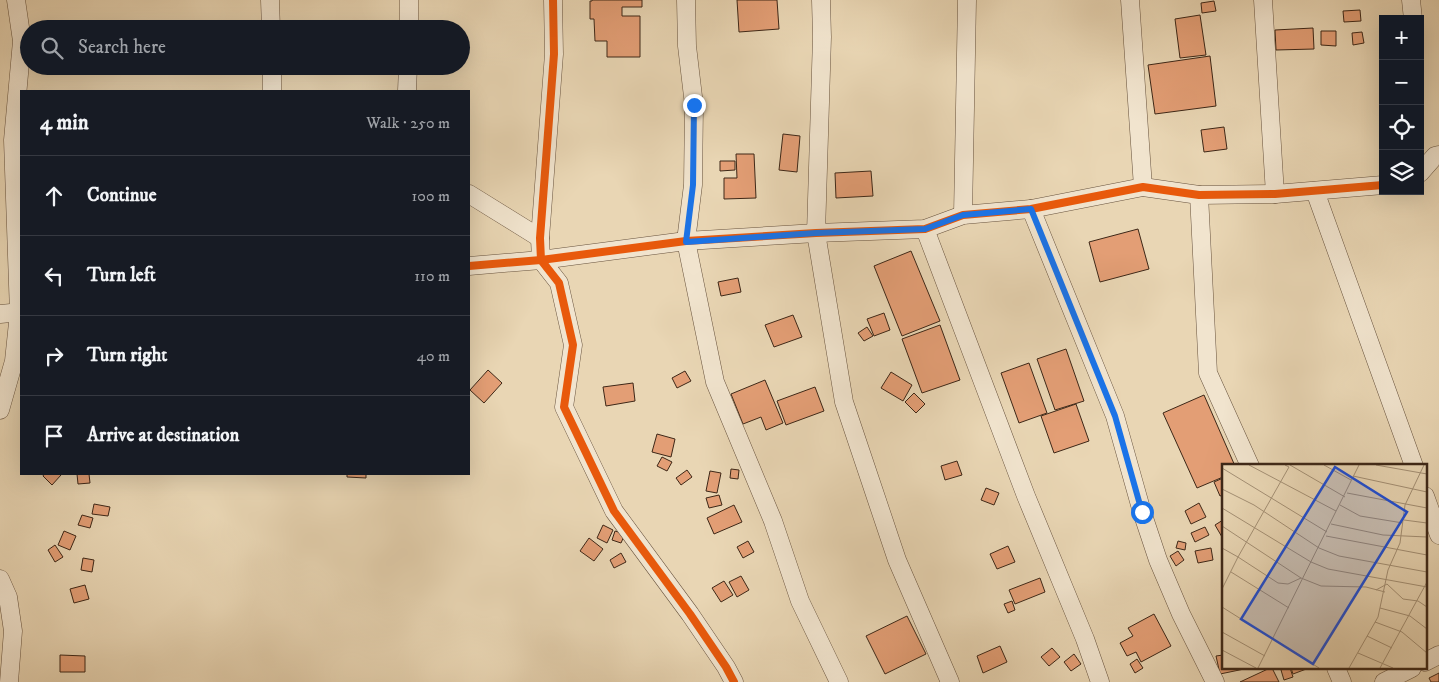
<!DOCTYPE html>
<meta charset="utf-8">
<style>
:root{--surface:#171b24;--page:#242831;--text:#f1f3f6;--muted:#9ea1a6;--line:#363941}
body{margin:0;font-family:"IM FELL DW Pica",serif;background:var(--page);color:var(--text)}
.controls{position:absolute;right:15px;top:15px;display:grid;overflow:hidden;border-radius:0px;box-shadow:0 5px 20px #0002}
.controls button{width:45px;height:45px;display:grid;place-items:center;padding:0;border:0;border-bottom:1px solid var(--line);background:var(--surface);color:var(--text);font:25px sans-serif}
.stop{position:absolute;width:15px;height:15px;margin:-11px;border:4px solid #1a73e8;border-radius:50%;background:#fff}
.stop.end{background:#1a73e8;border-color:#fff;box-shadow:0 1px 5px #0008}
.list{margin:0;padding:0;list-style:none}
h2{display:flex;justify-content:space-between;align-items:center;height:65px;margin:0;padding:0 20px;font-size:21px}
h2 small{font-size:16px;font-weight:400;color:var(--muted)}
.list li{display:grid;grid-template-columns:32px 1fr auto;gap:15px;align-items:center;box-sizing:border-box;height:80px;padding:0 20px;border-top:1px solid var(--line)}
.list b{display:block;font-size:19px;white-space:nowrap}
.list em{font-size:16px;font-style:normal;color:var(--muted)}
.icon{flex:none;width:28px;height:28px;fill:none;stroke:currentColor;stroke-width:2;stroke-linecap:round;stroke-linejoin:round}
.map{position:relative;flex:none;width:1439px;height:682px;overflow:hidden}
.search{position:absolute;background:var(--surface);box-shadow:0 5px 20px #0002;left:20px;top:20px;width:450px;height:55px;display:flex;align-items:center;gap:12px;box-sizing:border-box;padding:0 18px;border-radius:28px;color:var(--muted);font-size:19px}
.panel{position:absolute;background:var(--surface);box-shadow:0 5px 20px #0002;left:20px;top:90px;width:450px;height:385px;border-radius:0px}
.map>svg:first-child{display:block}
.building{fill:#e39e75;stroke:#3d2717}
.lines{fill:none;stroke-linecap:round;stroke-linejoin:round}
.minor-casing{stroke:#68533e;stroke-width:19}
.minor{stroke:#f1e4ce;stroke-width:18}
.cycleway-casing{stroke:#f1e4ce;stroke-width:11}
.cycleway{stroke:#e8590c;stroke-width:8}
.route{stroke:#1a73e8;stroke-width:6}
.inset-road{fill:none;stroke:#a49075;stroke-width:1}
.view{fill:#1d4ed8;fill-opacity:0.15;stroke:#1d4ed8;stroke-width:2.5}
.inset-edge{fill:none;stroke:#3d2717;stroke-width:2.5}
</style>
<div class="map">
<svg width="1439" height="682" viewBox="0 0 1439 682">
<rect width="100%" height="100%" fill="#e9d6b4"/>
<filter id="stains"><feTurbulence type="fractalNoise" baseFrequency=".004" numOctaves="4"/><feColorMatrix values="0 0 0 0 .2 0 0 0 0 .09 0 0 0 0 .02 0 0 0 .5 -.17"/></filter>
<radialGradient id="worn" r=".72"><stop offset=".6" stop-color="#630" stop-opacity="0"/><stop offset="1" stop-color="#630" stop-opacity=".3"/></radialGradient>
<g class="building">
<path d="M592 0H642V7H622V16H640V57H607V41H595L594 19H590V1H592Z"/>
<path d="M737 0H777L779 29 739 32Z"/>
<path d="M1214 1 1216 11 1202 13 1201 3Z"/>
<path d="M1360 10 1361 21 1344 22 1343 11Z"/>
<path d="M1200 15 1206 55 1180 58 1175 19Z"/>
<path d="M1313 28 1314 49 1276 50 1275 30Z"/>
<path d="M1321 31H1336V46L1321 45Z"/>
<path d="M1362 32 1364 43 1353 45 1352 33Z"/>
<path d="M1210 56 1216 106 1155 114 1148 65Z"/>
<path d="M1224 127 1227 149 1204 152 1201 130Z"/>
<path d="M783 134 800 136 797 172 779 170Z"/>
<path d="M736 154H754L756 198 724 199V178H737Z"/>
<path d="M720 161H735V170L720 171Z"/>
<path d="M871 171 873 196 836 198 835 173Z"/>
<path d="M1138 229 1149 269 1100 282 1089 242Z"/>
<path d="M911 251 940 321 902 336 874 266Z"/>
<path d="M738 278 741 292 721 296 718 282Z"/>
<path d="M884 313 890 330 874 336 867 319Z"/>
<path d="M793 315 802 337 774 347 765 325Z"/>
<path d="M940 325 960 380 922 393 902 339Z"/>
<path d="M867 327 873 336 864 341 858 333Z"/>
<path d="M1066 349 1084 401 1055 410 1037 359Z"/>
<path d="M1029 363 1047 413 1019 423 1001 373Z"/>
<path d="M488 370 502 383 484 403 470 390Z"/>
<path d="M685 371 691 381 677 388 672 378Z"/>
<path d="M891 372 912 385 903 401 881 388Z"/>
<path d="M765 380 783 423 766 430 761 417 743 424 731 394Z"/>
<path d="M633 383 635 401 606 406 603 387Z"/>
<path d="M815 387 824 411 786 425 777 401Z"/>
<path d="M914 393 925 404 916 413 905 402Z"/>
<path d="M1204 395 1235 466H1223V477L1197 488 1163 413Z"/>
<path d="M1076 404 1089 441 1054 453 1041 416Z"/>
<path d="M657 434 675 439 671 457 652 452Z"/>
<path d="M662 457 672 462 667 471 657 466Z"/>
<path d="M957 461 962 475 945 480 941 466Z"/>
<path d="M731 469 739 470 738 479 730 478Z"/>
<path d="M687 470 692 477 681 485 676 478Z"/>
<path d="M710 471 721 473 717 493 706 491Z"/>
<path d="M44 474H59L61 475 52 485 43 476Z"/>
<path d="M77 474H89L90 483 78 484Z"/>
<path d="M347 474H366V478L347 477Z"/>
<path d="M1223 478V495L1220 496 1214 482Z"/>
<path d="M986 488 999 493 994 505 981 500Z"/>
<path d="M719 495 722 505 709 508 706 498Z"/>
<path d="M1199 503 1206 517 1191 524 1185 511Z"/>
<path d="M94 504 110 507 108 516 92 514Z"/>
<path d="M734 505 742 522 714 534 707 518Z"/>
<path d="M82 515 93 518 90 528 78 525Z"/>
<path d="M1223 520V537H1222L1215 525Z"/>
<path d="M603 525 613 530 607 543 597 538Z"/>
<path d="M1205 527 1209 535 1195 542 1191 533Z"/>
<path d="M64 531 76 536 70 550 58 545Z"/>
<path d="M615 531 625 534 621 543 612 540Z"/>
<path d="M589 538 603 549 594 561 580 551Z"/>
<path d="M748 541 754 552 743 558 737 547Z"/>
<path d="M1178 541 1186 543 1185 550 1176 548Z"/>
<path d="M55 545 63 557 55 562 48 550Z"/>
<path d="M1008 546 1015 562 997 569 990 554Z"/>
<path d="M1211 548 1213 560 1198 563 1195 551Z"/>
<path d="M1178 551 1184 560 1176 566 1170 556Z"/>
<path d="M621 553 626 562 614 568 610 560Z"/>
<path d="M83 558 94 560 92 572 81 570Z"/>
<path d="M741 576 749 590 737 597 729 582Z"/>
<path d="M1040 578 1045 592 1015 604 1009 590Z"/>
<path d="M724 581 733 595 721 602 712 588Z"/>
<path d="M85 585 89 599 74 603 70 589Z"/>
<path d="M1012 601 1015 610 1008 613 1004 604Z"/>
<path d="M1154 614 1171 646 1141 662 1136 652 1127 656 1120 643 1133 636 1128 628Z"/>
<path d="M907 616 926 654 885 674 866 636Z"/>
<path d="M1000 646 1007 662 983 673 977 656Z"/>
<path d="M1052 648 1060 657 1049 666 1041 657Z"/>
<path d="M1074 654 1081 664 1071 671 1064 662Z"/>
<path d="M60 655 85 656V672H60Z"/>
<path d="M1223 655V668H1249L1220 674 1216 656Z"/>
<path d="M1137 659 1143 668 1135 673 1130 664Z"/>
<path d="M1270 668H1272L1279 682H1240Z"/>
<path d="M1287 668H1290L1293 677 1284 680 1281 670Z"/>
<path d="M1291 668H1309L1293 674Z"/>
<path d="M1439 673V682H1431L1429 678Z"/>
</g>
<g class="lines">
<defs>
<g id="minor">
<path d="M270 0 271 29"/>
<path d="M553 0 554 54 540 238 541 260 559 283 573 345 564 407 614 511 690 614 726 667 734 682"/>
<path d="M686 0 687 46 694 105 693 185 686 241 715 382 773 521 800 601 839 682"/>
<path d="M821 0 822 37 816 233 844 402 897 560 950 682"/>
<path d="M1130 0 1143 187"/>
<path d="M1263 0 1275 194"/>
<path d="M1411 0 1413 19"/>
<path d="M409 29V0"/>
<path d="M272 66V91"/>
<path d="M407 91 408 66"/>
<path d="M1420 173 1435 156 1439 155"/>
<path d="M1315 191 1414 466"/>
<path d="M469 194 540 238"/>
<path d="M1199 195 1208 373 1250 466"/>
<path d="M1031 209 1115 416 1142 512 1158 560 1181 614 1215 682"/>
<path d="M963 215 967 0"/>
<path d="M925 229 1026 496 1085 639 1100 682"/>
<path d="M469 266 541 260 686 241 816 233 925 229 963 215 1031 209 1143 187 1199 195 1275 194 1383 185"/>
<path d="M0 314 21 312"/>
<path d="M0 410 14 361 19 313 13 140 22 41 16 0"/>
<path d="M1425 496 1439 535"/>
<path d="M0 579 8 597 13 631 9 682"/>
<path d="M1425 662 1439 655"/>
<path d="M1336 668 1342 682"/>
<path d="M1384 682 1412 668"/>
</g>
</defs>
<use href="#minor" class="minor-casing"/>
<use href="#minor" class="minor"/>
<defs>
<g id="cycleway">
<path d="M553 0 554 54 540 238 541 260 559 283 573 345 564 407 614 511 690 614 726 667 734 682"/>
<path d="M469 266 541 260 686 241 816 233 925 229 963 215 1031 209 1143 187 1199 195 1275 194 1383 185"/>
</g>
</defs>
<use href="#cycleway" class="cycleway-casing"/>
<use href="#cycleway" class="cycleway"/>
</g>
<g class="lines">
<path class="route" d="M694 105 693 185 686 242 816 233 925 229 963 215 1031 209 1115 416 1142 512"/>
</g>
<g transform="translate(1222 464)">
<rect width="205" height="205" fill="#e9d6b4"/>
<path class="inset-road" d="M27 1 114 47M68 1 123 33M102 1 129 16M154 1 205 10M0 4 105 68M131 12 205 28M0 25 32 41 97 84 117 92 205 108M125 29 205 44M118 41 138 52 181 59M0 44 89 98 106 105 205 123M182 56 205 59M109 60 161 71 205 73M0 62 79 114 99 122 144 123 163 128M104 72 205 91M0 84 16 93 67 3 63 1M9 108 67 144M0 125 16 93 56 119 66 120 79 114M154 126 165 120 181 135 196 137 205 143M0 143 97 204M158 144 188 152 205 165M153 158 180 168 205 189M0 168 43 192M145 172 170 184M0 186 34 204M136 189 171 204M36 204 137 1M127 204 156 153 166 106 178 79 183 41 202 1M158 204 205 118"/>
<path class="view" d="M113 3 185 48 91 200 19 155Z"/>
<rect width="205" height="205" class="inset-edge"/>
</g>
<rect width="100%" height="100%" filter="url(#stains)"/>
<rect width="100%" height="100%" fill="url(#worn)"/>
</svg>
<div class="controls">
<button>+</button>
<button>−</button>
<button><svg class="icon" aria-label="locate" viewBox="0 0 24 24"><circle cx="12" cy="12" r="6"/><path d="M12 2v4M12 18v4M2 12h4M18 12h4"/></svg></button>
<button><svg class="icon" aria-label="layers" viewBox="0 0 24 24"><path d="M12 4l9 5-9 5-9-5zM3 14l9 5 9-5"/></svg></button>
</div>
<div class="stop" style="left:1142px;top:512px"></div>
<div class="stop end" style="left:694px;top:105px"></div>
<div class="search"><svg class="icon" aria-label="search" viewBox="0 0 24 24"><circle cx="10" cy="10" r="6"/><path d="M15 15l6 6"/></svg>Search here</div>
<section class="panel">
<h2>4 min<small>Walk · 250 m</small></h2>
<ul class="list">
<li><svg class="icon" aria-label="ahead" viewBox="0 0 24 24"><path d="M12 20V5M6 11l6-6 6 6"/></svg><div><b>Continue</b></div><em>100 m</em></li>
<li><svg class="icon" aria-label="left" viewBox="0 0 24 24"><path d="M17 20v-9H6M10 6l-5 5 5 5"/></svg><div><b>Turn left</b></div><em>110 m</em></li>
<li><svg class="icon" aria-label="right" viewBox="0 0 24 24"><path d="M7 20v-9h11M14 6l5 5-5 5"/></svg><div><b>Turn right</b></div><em>40 m</em></li>
<li><svg class="icon" aria-label="arrive" viewBox="0 0 24 24"><path d="M6 21V4h12l-3 4 3 4H6"/></svg><div><b>Arrive at destination</b></div></li>
</ul>
</section>
</div>
